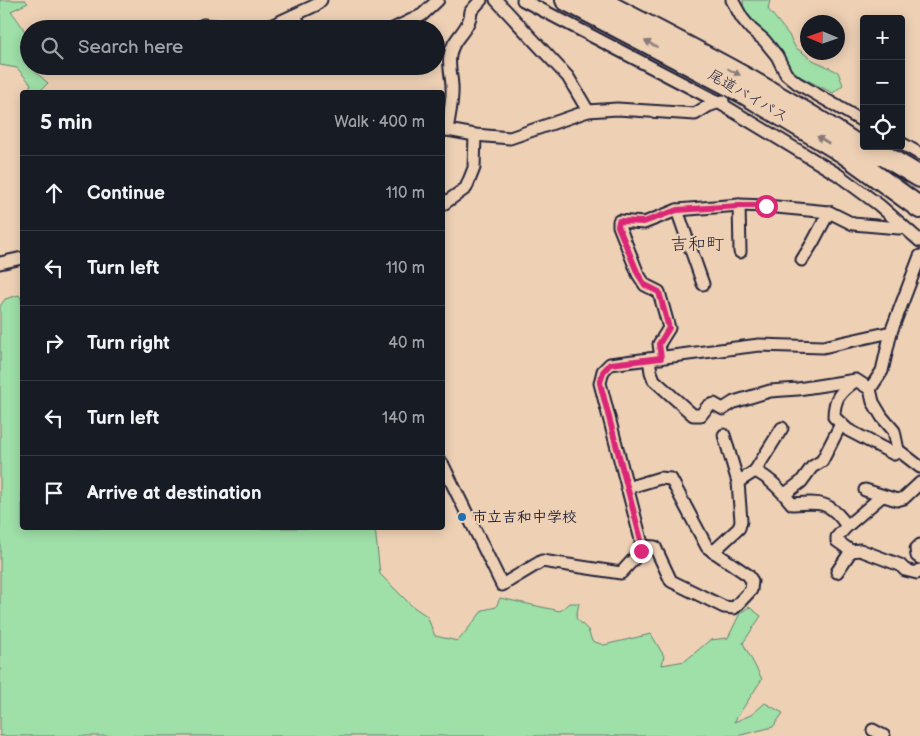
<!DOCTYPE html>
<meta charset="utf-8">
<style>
:root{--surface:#171b24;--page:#242831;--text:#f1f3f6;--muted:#9ea1a6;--line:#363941}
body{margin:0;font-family:"Balsamiq Sans","Klee One",sans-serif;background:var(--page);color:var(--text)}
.controls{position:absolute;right:15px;top:15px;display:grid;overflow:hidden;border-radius:5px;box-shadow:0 2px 12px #0003}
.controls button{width:45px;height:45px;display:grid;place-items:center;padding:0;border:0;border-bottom:1px solid var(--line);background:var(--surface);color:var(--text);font:25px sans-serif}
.compass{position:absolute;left:800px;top:15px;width:45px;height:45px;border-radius:50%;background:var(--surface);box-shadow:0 2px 12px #0003;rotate:272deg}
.stop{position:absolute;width:15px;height:15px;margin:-11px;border:4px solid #db2777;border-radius:50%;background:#fff}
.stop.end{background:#db2777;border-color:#fff;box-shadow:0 1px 5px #0008}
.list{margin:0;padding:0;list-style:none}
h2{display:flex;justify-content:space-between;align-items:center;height:65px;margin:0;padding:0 20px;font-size:21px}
h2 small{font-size:16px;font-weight:400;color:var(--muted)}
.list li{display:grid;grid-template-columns:32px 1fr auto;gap:15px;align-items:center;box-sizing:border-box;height:75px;padding:0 20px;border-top:1px solid var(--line)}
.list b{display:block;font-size:19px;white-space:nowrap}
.list em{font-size:16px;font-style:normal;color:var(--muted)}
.icon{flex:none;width:28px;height:28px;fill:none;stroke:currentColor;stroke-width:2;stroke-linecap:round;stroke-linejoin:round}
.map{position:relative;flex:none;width:920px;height:736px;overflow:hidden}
.search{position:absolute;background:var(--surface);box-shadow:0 2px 12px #0003;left:20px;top:20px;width:425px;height:55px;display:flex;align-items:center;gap:12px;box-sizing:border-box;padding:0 18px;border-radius:28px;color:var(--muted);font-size:19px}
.panel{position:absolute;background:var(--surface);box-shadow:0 2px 12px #0003;left:20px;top:90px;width:425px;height:440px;border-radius:5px}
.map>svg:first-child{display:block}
.green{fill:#9fdfa8;stroke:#608072}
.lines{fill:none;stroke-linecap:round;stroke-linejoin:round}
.minor-casing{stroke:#22223b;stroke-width:15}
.motorway-casing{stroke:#22223b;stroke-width:24}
.minor{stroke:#eed1b5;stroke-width:11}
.motorway{stroke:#eed1b5;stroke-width:20}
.oneway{fill:#887a78}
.route{stroke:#db2777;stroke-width:6}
.poi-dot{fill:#1f6fb2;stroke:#eed1b5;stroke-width:2}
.labels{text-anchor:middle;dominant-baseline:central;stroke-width:4;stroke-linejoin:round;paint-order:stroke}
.street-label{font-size:15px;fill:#22223b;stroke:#eed1b5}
.poi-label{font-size:15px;font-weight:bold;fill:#22223b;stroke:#eed1b5;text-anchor:start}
.quarter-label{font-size:18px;fill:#22223b;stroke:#eed1b5}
</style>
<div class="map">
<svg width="920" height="736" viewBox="0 0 920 736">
<rect width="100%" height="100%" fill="#eed1b5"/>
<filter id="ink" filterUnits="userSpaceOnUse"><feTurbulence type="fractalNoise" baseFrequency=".02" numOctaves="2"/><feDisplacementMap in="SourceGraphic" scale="10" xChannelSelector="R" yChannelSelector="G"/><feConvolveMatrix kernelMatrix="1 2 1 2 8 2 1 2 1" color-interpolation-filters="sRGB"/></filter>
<g filter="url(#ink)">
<g class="green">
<path d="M0 0H25L28 3 11 11C25 30 32 37 23 61L48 83 39 92H27L31 84 17 68 0 65Z"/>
<path d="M743 0H770L768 9 789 35 795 47 813 60 838 72 843 85 833 93 787 70 744 14Z"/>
<path d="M19 295 22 300V528H375L380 574 412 606 427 616 435 636 458 641 483 610 496 607 500 598 560 611 569 603H579L576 618 588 630 592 641 604 645 651 634 664 656 662 665 685 661 710 640 728 638 740 613 749 607 761 616 743 643 762 679 734 722 751 715 765 703 783 713 773 727 737 736H0V306L5 299Z"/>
</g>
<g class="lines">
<defs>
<g id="minor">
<path d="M496 0 568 77 588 111"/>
<path d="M523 0 718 102 837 174 879 205 920 241"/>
<path d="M732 0 742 18 751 29 764 40 777 56 786 74 797 83 864 122"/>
<path d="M294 16 303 29"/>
<path d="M203 25 243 29"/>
<path d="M264 29 316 5 321 0"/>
<path d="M393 29 422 15 438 0"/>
<path d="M442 129 475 135 510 138 588 111 617 109 695 114 708 106 723 101"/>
<path d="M447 130C449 116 453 101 452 87 452 77 448 66 450 56 452 37 470 31 471 11L481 0"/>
<path d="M901 143 920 154"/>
<path d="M442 205 466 188 474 168 475 135"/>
<path d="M739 205 740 252"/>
<path d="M677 210 703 284"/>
<path d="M802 260 813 242 829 212"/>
<path d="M0 263 22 258"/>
<path d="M661 358 659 344 669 328 659 292 645 285 638 274 619 226V221L644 223 677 210 739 205 766 206 829 212 853 224 899 228 902 225"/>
<path d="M649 359 651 372 654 380 693 415H701L708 406 714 404 723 409 734 402 770 391 798 389 856 380 870 389 873 402 882 417 894 431 898 450 920 467"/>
<path d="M855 381C840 392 834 398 834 417L848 430 894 454 898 450"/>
<path d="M870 389 882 371 891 332 920 256"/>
<path d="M724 435 738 482"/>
<path d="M442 463 502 585 542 561 621 573 641 551V540L600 383 603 371 610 364 759 345 823 347 891 332"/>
<path d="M755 471 782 428"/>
<path d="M627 488 660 478 671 479 707 547 748 575 752 581 751 590 734 608 724 607 671 581 655 547 641 546"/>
<path d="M865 490 897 500 904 498 920 483"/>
<path d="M785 494 801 482 812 467 822 461 841 424"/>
<path d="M920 545 916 549 917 556 920 558"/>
<path d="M851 551 860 550 900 565 905 570 917 573 920 570"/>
<path d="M713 552 739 528 741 521 738 482 755 471C770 478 782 491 792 504 821 502 830 501 847 526"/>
<path d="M837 572 851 551 837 541V537L847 526 882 496"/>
<path d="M873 730 884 736"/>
</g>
<g id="motorway">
<path d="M566 0 742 92 844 153 920 208"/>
<path d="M598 0C691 49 787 96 874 157"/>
<path d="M868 146 920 177"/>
</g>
</defs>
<use href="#minor" class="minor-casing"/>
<use href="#motorway" class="motorway-casing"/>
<use href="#minor" class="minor"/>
<use href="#motorway" class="motorway"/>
</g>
<defs><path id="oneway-solid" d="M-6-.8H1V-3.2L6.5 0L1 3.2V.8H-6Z" transform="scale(1.25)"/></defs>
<g class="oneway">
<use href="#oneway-solid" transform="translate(651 44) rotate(-153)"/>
<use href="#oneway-solid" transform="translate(734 72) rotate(28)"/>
<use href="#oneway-solid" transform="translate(823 140) rotate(-148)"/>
</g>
</g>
<g class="lines" filter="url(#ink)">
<path class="route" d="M641 551V540L600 383 603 372 610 364 661 358 659 344 669 328 659 292 645 285 638 274 618 226 619 221 644 222 677 210 739 206H766"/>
</g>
<circle class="poi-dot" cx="462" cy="517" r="5"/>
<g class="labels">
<g class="street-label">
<text transform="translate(748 96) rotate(30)">尾道バイパス</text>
</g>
<g class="poi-label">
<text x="472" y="517">市立吉和中学校</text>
</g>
<g class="quarter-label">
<text x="697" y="244">吉和町</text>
</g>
</g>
</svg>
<div class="controls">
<button>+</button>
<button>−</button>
<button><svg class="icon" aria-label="locate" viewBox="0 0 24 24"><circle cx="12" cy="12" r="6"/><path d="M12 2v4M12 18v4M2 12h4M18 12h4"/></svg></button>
</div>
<svg class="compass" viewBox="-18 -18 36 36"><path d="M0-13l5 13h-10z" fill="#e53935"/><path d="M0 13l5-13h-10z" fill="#9ea1a6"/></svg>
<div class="stop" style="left:766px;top:206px"></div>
<div class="stop end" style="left:641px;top:551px"></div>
<div class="search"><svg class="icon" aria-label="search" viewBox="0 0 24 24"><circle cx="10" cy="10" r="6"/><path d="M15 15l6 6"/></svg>Search here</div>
<section class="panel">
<h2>5 min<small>Walk · 400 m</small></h2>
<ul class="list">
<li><svg class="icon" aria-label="ahead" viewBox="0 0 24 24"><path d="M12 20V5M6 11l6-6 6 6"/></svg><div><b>Continue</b></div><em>110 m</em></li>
<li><svg class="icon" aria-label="left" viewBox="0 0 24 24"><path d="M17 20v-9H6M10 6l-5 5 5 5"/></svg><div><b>Turn left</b></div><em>110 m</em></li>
<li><svg class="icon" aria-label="right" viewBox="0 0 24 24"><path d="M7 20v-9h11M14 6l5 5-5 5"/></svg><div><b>Turn right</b></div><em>40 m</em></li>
<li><svg class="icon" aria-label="left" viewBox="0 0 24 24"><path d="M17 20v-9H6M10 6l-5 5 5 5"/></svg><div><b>Turn left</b></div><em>140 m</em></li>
<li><svg class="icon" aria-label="arrive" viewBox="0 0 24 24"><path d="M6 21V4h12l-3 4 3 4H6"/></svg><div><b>Arrive at destination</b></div></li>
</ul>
</section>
</div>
